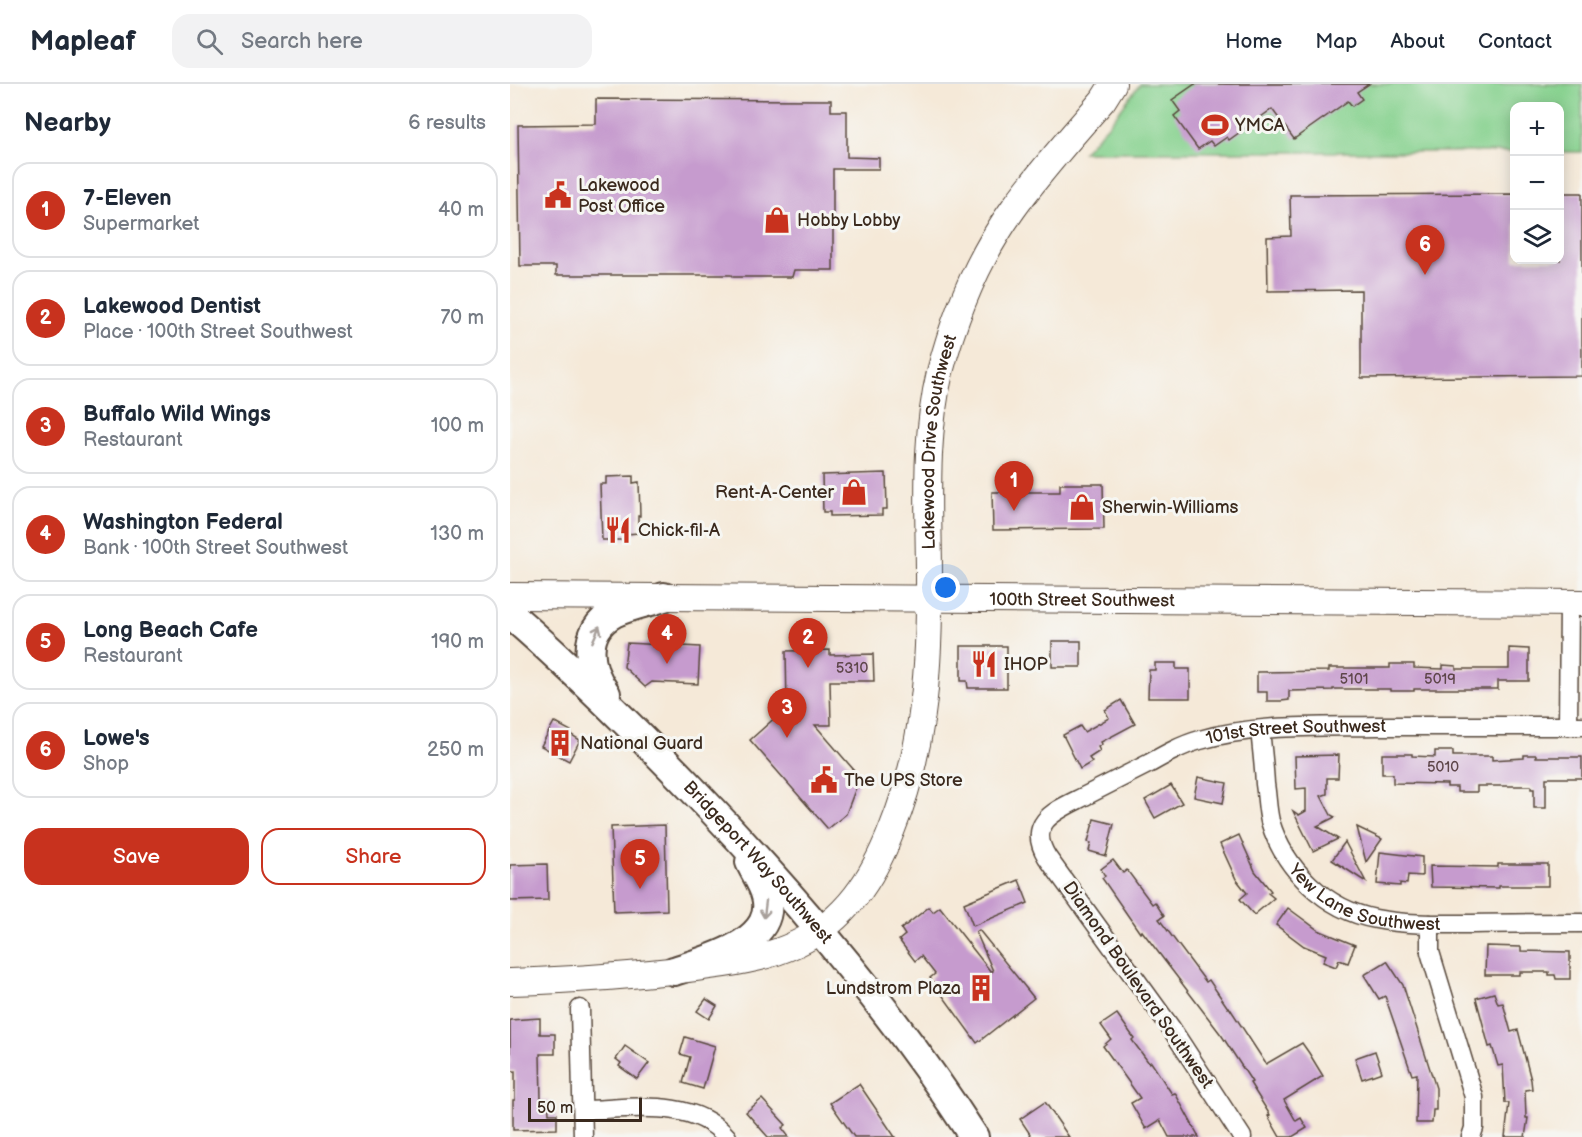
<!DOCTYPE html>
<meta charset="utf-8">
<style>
:root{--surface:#fff;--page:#f2f2f3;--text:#1f2937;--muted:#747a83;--line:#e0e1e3;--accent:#c8321e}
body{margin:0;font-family:"Balsamiq Sans",sans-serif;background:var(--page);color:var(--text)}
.controls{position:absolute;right:18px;top:18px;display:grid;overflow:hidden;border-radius:12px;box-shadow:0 3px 15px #0003}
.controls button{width:54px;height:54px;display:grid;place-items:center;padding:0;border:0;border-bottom:2px solid var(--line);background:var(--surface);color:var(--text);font:30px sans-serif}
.scale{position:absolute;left:18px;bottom:15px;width:114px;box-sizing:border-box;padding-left:6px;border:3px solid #3b2a1e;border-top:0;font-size:16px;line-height:21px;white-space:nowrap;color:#3b2a1e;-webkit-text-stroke:4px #f6f6f2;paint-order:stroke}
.you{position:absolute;left:436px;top:504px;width:21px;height:21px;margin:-15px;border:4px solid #fff;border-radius:50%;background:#1a73e8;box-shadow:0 0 0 9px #1a73e833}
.badge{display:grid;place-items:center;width:39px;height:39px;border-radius:50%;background:var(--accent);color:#fff;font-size:20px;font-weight:700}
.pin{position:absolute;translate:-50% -50px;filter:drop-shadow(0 2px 3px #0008)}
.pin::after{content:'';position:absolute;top:32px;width:21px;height:18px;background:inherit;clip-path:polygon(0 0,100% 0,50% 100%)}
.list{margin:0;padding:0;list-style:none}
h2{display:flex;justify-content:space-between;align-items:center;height:78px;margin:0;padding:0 24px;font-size:26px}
h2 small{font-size:20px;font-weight:400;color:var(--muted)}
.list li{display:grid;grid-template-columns:39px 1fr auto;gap:18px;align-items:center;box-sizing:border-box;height:96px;margin:0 12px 12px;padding:0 12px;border:2px solid var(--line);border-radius:18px}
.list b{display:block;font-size:22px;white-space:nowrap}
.list p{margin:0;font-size:20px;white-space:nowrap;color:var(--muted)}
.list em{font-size:20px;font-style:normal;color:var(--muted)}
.actions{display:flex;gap:12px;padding:18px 24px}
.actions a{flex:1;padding:14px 0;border:2px solid var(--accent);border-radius:18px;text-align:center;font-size:21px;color:var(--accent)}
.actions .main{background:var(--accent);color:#fff}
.icon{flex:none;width:33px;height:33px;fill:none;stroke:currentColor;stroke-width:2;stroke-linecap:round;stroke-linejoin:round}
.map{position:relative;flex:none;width:1072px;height:1053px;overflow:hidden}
header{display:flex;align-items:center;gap:36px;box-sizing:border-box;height:84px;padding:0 30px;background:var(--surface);border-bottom:2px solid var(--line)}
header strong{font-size:28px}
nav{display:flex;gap:33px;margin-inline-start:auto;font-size:21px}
.search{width:420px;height:54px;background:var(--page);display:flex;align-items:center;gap:15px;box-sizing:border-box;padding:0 21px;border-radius:18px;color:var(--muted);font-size:22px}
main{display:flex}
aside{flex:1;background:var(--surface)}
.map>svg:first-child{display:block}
.green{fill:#86d18e;stroke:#607e56;stroke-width:1.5}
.building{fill:#c69bce}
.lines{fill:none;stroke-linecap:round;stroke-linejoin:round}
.street-casing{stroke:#57473a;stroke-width:21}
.secondary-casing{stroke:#57473a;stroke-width:28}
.primary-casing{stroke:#57473a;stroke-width:32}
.street{stroke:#fff;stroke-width:18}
.secondary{stroke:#fff;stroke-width:26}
.primary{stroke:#fff;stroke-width:28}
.oneway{stroke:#a79f9a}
.labels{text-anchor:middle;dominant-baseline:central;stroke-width:6;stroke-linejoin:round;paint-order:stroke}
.number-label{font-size:15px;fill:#5e464a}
.poi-label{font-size:18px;fill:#3b2a1e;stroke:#f6f6f2;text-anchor:start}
.street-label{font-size:18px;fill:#3b2a1e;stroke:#f6f6f2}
</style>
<header>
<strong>Mapleaf</strong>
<div class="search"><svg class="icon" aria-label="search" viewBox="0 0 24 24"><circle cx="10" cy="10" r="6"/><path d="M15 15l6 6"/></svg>Search here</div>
<nav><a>Home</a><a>Map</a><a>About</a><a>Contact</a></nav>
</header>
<main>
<aside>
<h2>Nearby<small>6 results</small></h2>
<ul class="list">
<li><span class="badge">1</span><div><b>7-Eleven</b><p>Supermarket</p></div><em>40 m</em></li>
<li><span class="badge">2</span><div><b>Lakewood Dentist</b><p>Place · 100th Street Southwest</p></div><em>70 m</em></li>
<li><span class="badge">3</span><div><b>Buffalo Wild Wings</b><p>Restaurant</p></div><em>100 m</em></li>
<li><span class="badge">4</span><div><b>Washington Federal</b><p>Bank · 100th Street Southwest</p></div><em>130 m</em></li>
<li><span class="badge">5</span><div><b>Long Beach Cafe</b><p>Restaurant</p></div><em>190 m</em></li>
<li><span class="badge">6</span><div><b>Lowe's</b><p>Shop</p></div><em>250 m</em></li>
</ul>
<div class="actions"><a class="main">Save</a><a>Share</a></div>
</aside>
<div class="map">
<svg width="1072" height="1053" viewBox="0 0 1072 1053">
<rect width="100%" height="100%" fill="#f6f6f2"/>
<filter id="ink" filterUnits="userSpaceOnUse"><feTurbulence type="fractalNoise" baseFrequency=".0167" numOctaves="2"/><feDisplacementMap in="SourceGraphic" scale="12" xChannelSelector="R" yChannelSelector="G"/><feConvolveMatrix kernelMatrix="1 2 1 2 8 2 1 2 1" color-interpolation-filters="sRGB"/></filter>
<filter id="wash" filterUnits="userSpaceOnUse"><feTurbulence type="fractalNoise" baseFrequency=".008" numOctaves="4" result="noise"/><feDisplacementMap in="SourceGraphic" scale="24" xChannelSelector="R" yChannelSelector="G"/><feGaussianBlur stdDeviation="1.35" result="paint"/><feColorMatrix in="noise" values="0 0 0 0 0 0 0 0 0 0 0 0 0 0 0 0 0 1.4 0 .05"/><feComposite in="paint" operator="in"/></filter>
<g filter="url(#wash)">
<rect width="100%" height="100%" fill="#f5e9d8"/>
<path class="green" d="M630 0H1072V68H1050V22H1005L1004 68H573L600 39Z"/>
<g id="blocks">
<g class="building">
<path d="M685 0H859L847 8 852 15 842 22 838 17 784 55 762 25 719 56 717 53 704 62 700 57 688 65 664 32 670 27 662 16Z"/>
<path d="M86 15 321 16V27H337V73L369 74V85H323V186H284L282 193H223L221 191H46V182H10L8 41 86 40Z"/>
<path d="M1050 109H1072V292L851 294V206L758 207 757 153 781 152 780 111 1005 110V176H1050Z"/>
<path d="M376 389 377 425H372V431L320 432V428H313L312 391Z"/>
<path d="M123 392V399L129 398 130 432H128V449L117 450V456H92L90 400H96V393Z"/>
<path d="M550 400H593L594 445 483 446 482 408H550Z"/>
<rect x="542" y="557" width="29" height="26"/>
<path d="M117 559 190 563 188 600 142 598 135 603 114 583Z"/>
<path d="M451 562H497V604H458L457 597H451Z"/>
<path d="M999 564 1019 565V597H988V605H904V607H880V605H823V606L779 607V616L771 617H757V608H747V588L819 587V584H880V580H904V584L933 585V581L946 582V585H999Z"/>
<path d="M320 566V571L363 570 364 597H320L321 641H305L350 693 336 730 318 745 240 656 277 623 276 567Z"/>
<path d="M645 579H666V585H680V614H638L639 586H645Z"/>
<path d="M611 616 625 640 591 658 592 660 588 663 590 667 579 674 582 678 570 685 553 651 570 642 574 648 599 634 595 626Z"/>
<path d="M44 638 61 647 60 650 70 656 59 677 31 662Z"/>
<path d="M925 667H943V672H982V676L1014 674V671H1026V673H1072V694H1036V724H1024V705H1021V702H967V708H947V703H937V700L883 699V690H872V670H902V672L925 673Z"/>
<path d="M829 671 828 694H817V710L811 712 821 731 825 733 807 742 828 755 803 767 783 727 789 731 796 727V704L786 705 785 672Z"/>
<path d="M688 693 717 699 713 719 684 713Z"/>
<path d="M661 701 672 719 645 734 635 716Z"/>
<path d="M584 735 604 740 596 772 579 767 581 759 578 758Z"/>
<path d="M155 741 157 826 104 828 101 743Z"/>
<path d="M847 743 872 755 856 778Z"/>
<path d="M729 751 745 787 761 807 758 809 764 814 744 831 730 815 737 809 726 795 710 760Z"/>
<path d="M835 758 856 798 822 776Z"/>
<path d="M870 768 912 773V792L898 791 897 800 890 799V802L867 800Z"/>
<path d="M603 776 613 789 617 786 642 820 645 818 654 832 649 835 696 898 699 896 718 924 719 923 756 980 792 959 799 969 813 992 774 1016 786 1037 791 1034 797 1044 782 1053H770L758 1032 760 1031 740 999 742 998 712 952 632 847 630 849 592 794 595 792 591 785Z"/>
<path d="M37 780 38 816 0 817V781Z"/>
<path d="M988 780H1038V802H989V804L921 803 920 782 988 783Z"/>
<path d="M509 796 518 819 463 842 454 819Z"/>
<path d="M419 823 423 828 430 823 481 888 483 887 466 848 469 846 524 914 467 959 420 894 425 890 411 872 405 877 389 856 395 851 391 845Z"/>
<path d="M778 824 808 846 845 861 838 879 829 876 826 883 813 878 816 871 794 862 766 841Z"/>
<path d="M976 862 1011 863V867L1060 868V895H1046L1045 891H1039V888H1010V891H975Z"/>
<path d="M877 877 893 901 926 1004V1026H923L922 1039H906L907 990 902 991 875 912 869 915 854 891Z"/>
<path d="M984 909 988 920 993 919 1001 948 1008 946 1021 996 1022 1005 1015 1006 1016 1034H1018L1015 1053H995L999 1019H995L993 981 988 982 982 962 979 963 966 914Z"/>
<path d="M196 915 207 922 199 935 187 927Z"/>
<path d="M607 930 624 954 622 956 639 979 641 978 662 1010 665 1009 689 1053H659L650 1036 636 1045 621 1019 630 1014 593 962 601 955 591 941Z"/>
<path d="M30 934V950H45V970H30L31 1016H38L39 1030H47V1045L3 1046V1016H5V987H0V936Z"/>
<path d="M175 953 205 962 193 1005 173 999 180 973 170 970Z"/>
<path d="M115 962 139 979 127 995 109 982 111 979 106 975Z"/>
<path d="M865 967 872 988 852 995 845 974Z"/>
<path d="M349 1000 385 1053H344L320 1019Z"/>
<path d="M252 1015 276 1041 272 1044 279 1053H258L236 1028Z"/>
<path d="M535 1018 559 1053H522L510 1035Z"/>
</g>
</g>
</g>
<g filter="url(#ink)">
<use href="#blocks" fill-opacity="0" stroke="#57473a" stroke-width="1.5"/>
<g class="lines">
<defs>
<g id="street">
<path d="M1058 642 1059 519"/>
<path id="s1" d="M750 646C752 664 754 682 755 700 757 712 757 725 760 737 774 785 816 826 866 835 897 841 930 840 962 840 999 839 1035 839 1072 839"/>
<path d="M920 840V868L964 1013V1044L961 1053"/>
<path d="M70 925 73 1053"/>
<path d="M73 1026C120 1025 183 1013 217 1053"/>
<path id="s2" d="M732 1053 661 944 537 773C515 737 548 726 575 712 597 701 618 690 640 679 656 670 672 661 690 656 746 640 808 643 867 642 935 642 1004 642 1072 642"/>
</g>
<g id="secondary">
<path id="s3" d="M0 512 1072 519"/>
<path id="s4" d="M0 898C62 896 123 892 185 884 219 880 255 875 286 860 336 837 363 794 382 745 412 671 419 594 419 515 420 439 412 362 430 288 445 230 468 174 503 125 530 87 562 52 593 16L603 0"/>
</g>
<g id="primary">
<path id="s5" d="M0 530C63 585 123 644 181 704 285 812 383 927 464 1053"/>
<path d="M96 610C77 584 71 547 104 529 118 522 139 518 154 513"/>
<path d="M164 887C196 876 268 859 256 812 253 800 245 789 240 778"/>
</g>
</defs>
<use href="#street" class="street-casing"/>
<use href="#secondary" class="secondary-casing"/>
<use href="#primary" class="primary-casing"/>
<use href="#street" class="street"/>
<use href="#secondary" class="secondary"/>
<use href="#primary" class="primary"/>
</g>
<defs><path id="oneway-shaft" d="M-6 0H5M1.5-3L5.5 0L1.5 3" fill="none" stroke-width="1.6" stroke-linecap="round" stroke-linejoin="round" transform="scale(1.5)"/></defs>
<g class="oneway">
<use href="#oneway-shaft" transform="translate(86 550) rotate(-66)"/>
<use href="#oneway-shaft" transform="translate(255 825) rotate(97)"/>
</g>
</g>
<defs>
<symbol id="stadium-bare" viewBox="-9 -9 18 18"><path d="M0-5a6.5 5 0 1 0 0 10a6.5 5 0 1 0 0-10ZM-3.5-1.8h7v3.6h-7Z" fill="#c8321e" stroke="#f6f6f2" stroke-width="2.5" paint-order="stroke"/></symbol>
<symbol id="civic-bare" viewBox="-9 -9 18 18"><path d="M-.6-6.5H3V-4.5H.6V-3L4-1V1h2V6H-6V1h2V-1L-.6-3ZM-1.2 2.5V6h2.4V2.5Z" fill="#c8321e" stroke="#f6f6f2" stroke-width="2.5" paint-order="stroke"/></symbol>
<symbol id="shop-bare" viewBox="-9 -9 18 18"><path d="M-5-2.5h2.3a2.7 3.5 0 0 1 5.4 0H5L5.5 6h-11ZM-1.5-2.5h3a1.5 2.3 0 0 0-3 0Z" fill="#c8321e" stroke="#f6f6f2" stroke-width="2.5" paint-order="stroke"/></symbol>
<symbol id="restaurant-bare" viewBox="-9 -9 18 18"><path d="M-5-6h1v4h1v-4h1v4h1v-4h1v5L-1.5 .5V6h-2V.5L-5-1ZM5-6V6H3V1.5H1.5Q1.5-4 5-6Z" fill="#c8321e" stroke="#f6f6f2" stroke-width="2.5" paint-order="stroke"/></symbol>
<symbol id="building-bare" viewBox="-9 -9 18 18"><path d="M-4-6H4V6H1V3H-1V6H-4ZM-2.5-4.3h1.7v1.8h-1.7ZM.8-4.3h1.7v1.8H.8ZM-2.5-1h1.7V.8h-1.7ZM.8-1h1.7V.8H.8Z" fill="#c8321e" stroke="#f6f6f2" stroke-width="2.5" paint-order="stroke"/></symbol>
</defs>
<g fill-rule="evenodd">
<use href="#stadium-bare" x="686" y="22" width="38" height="38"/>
<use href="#civic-bare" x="29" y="92" width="38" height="38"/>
<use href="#shop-bare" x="248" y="117" width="38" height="38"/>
<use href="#shop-bare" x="325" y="389" width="38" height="38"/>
<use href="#shop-bare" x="553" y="404" width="38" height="38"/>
<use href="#restaurant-bare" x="89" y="427" width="38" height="38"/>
<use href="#restaurant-bare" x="455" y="561" width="38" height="38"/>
<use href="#building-bare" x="31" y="640" width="38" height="38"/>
<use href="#civic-bare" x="295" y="677" width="38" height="38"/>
<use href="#building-bare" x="452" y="885" width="38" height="38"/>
</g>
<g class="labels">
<g class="number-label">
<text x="342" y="584">5310</text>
<text x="844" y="595">5101</text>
<text x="930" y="595">5019</text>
<text x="933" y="683">5010</text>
</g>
<g class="poi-label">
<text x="725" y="41">YMCA</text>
<text x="68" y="101">Lakewood<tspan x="68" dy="21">Post Office</tspan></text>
<text x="287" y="136">Hobby Lobby</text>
<text x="324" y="408" text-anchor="end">Rent-A-Center</text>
<text x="592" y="423">Sherwin-Williams</text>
<text x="128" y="446">Chick-fil-A</text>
<text x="494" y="580">IHOP</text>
<text x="70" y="659">National Guard</text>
<text x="334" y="696">The UPS Store</text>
<text x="451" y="904" text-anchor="end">Lundstrom Plaza</text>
</g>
<g class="street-label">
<text stroke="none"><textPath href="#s4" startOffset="836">Lakewood Drive Southwest</textPath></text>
<text stroke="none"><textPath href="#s3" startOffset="572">100th Street Southwest</textPath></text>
<text stroke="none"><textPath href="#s2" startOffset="652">101st Street Southwest</textPath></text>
<text stroke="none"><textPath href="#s5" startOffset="351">Bridgeport Way Southwest</textPath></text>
<text stroke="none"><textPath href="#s1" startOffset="225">Yew Lane Southwest</textPath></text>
<text transform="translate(628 901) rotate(55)">Diamond Boulevard Southwest</text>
</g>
</g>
</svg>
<div class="controls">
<button>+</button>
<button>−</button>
<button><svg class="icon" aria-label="layers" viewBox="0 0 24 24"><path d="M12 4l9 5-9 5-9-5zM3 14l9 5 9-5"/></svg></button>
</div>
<div class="scale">50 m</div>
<div class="you"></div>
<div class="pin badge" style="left:504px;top:427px">1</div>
<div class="pin badge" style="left:298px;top:584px">2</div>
<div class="pin badge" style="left:277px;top:654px">3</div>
<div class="pin badge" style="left:157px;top:580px">4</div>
<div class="pin badge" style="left:130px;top:805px">5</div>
<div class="pin badge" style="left:915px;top:191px">6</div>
</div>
</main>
